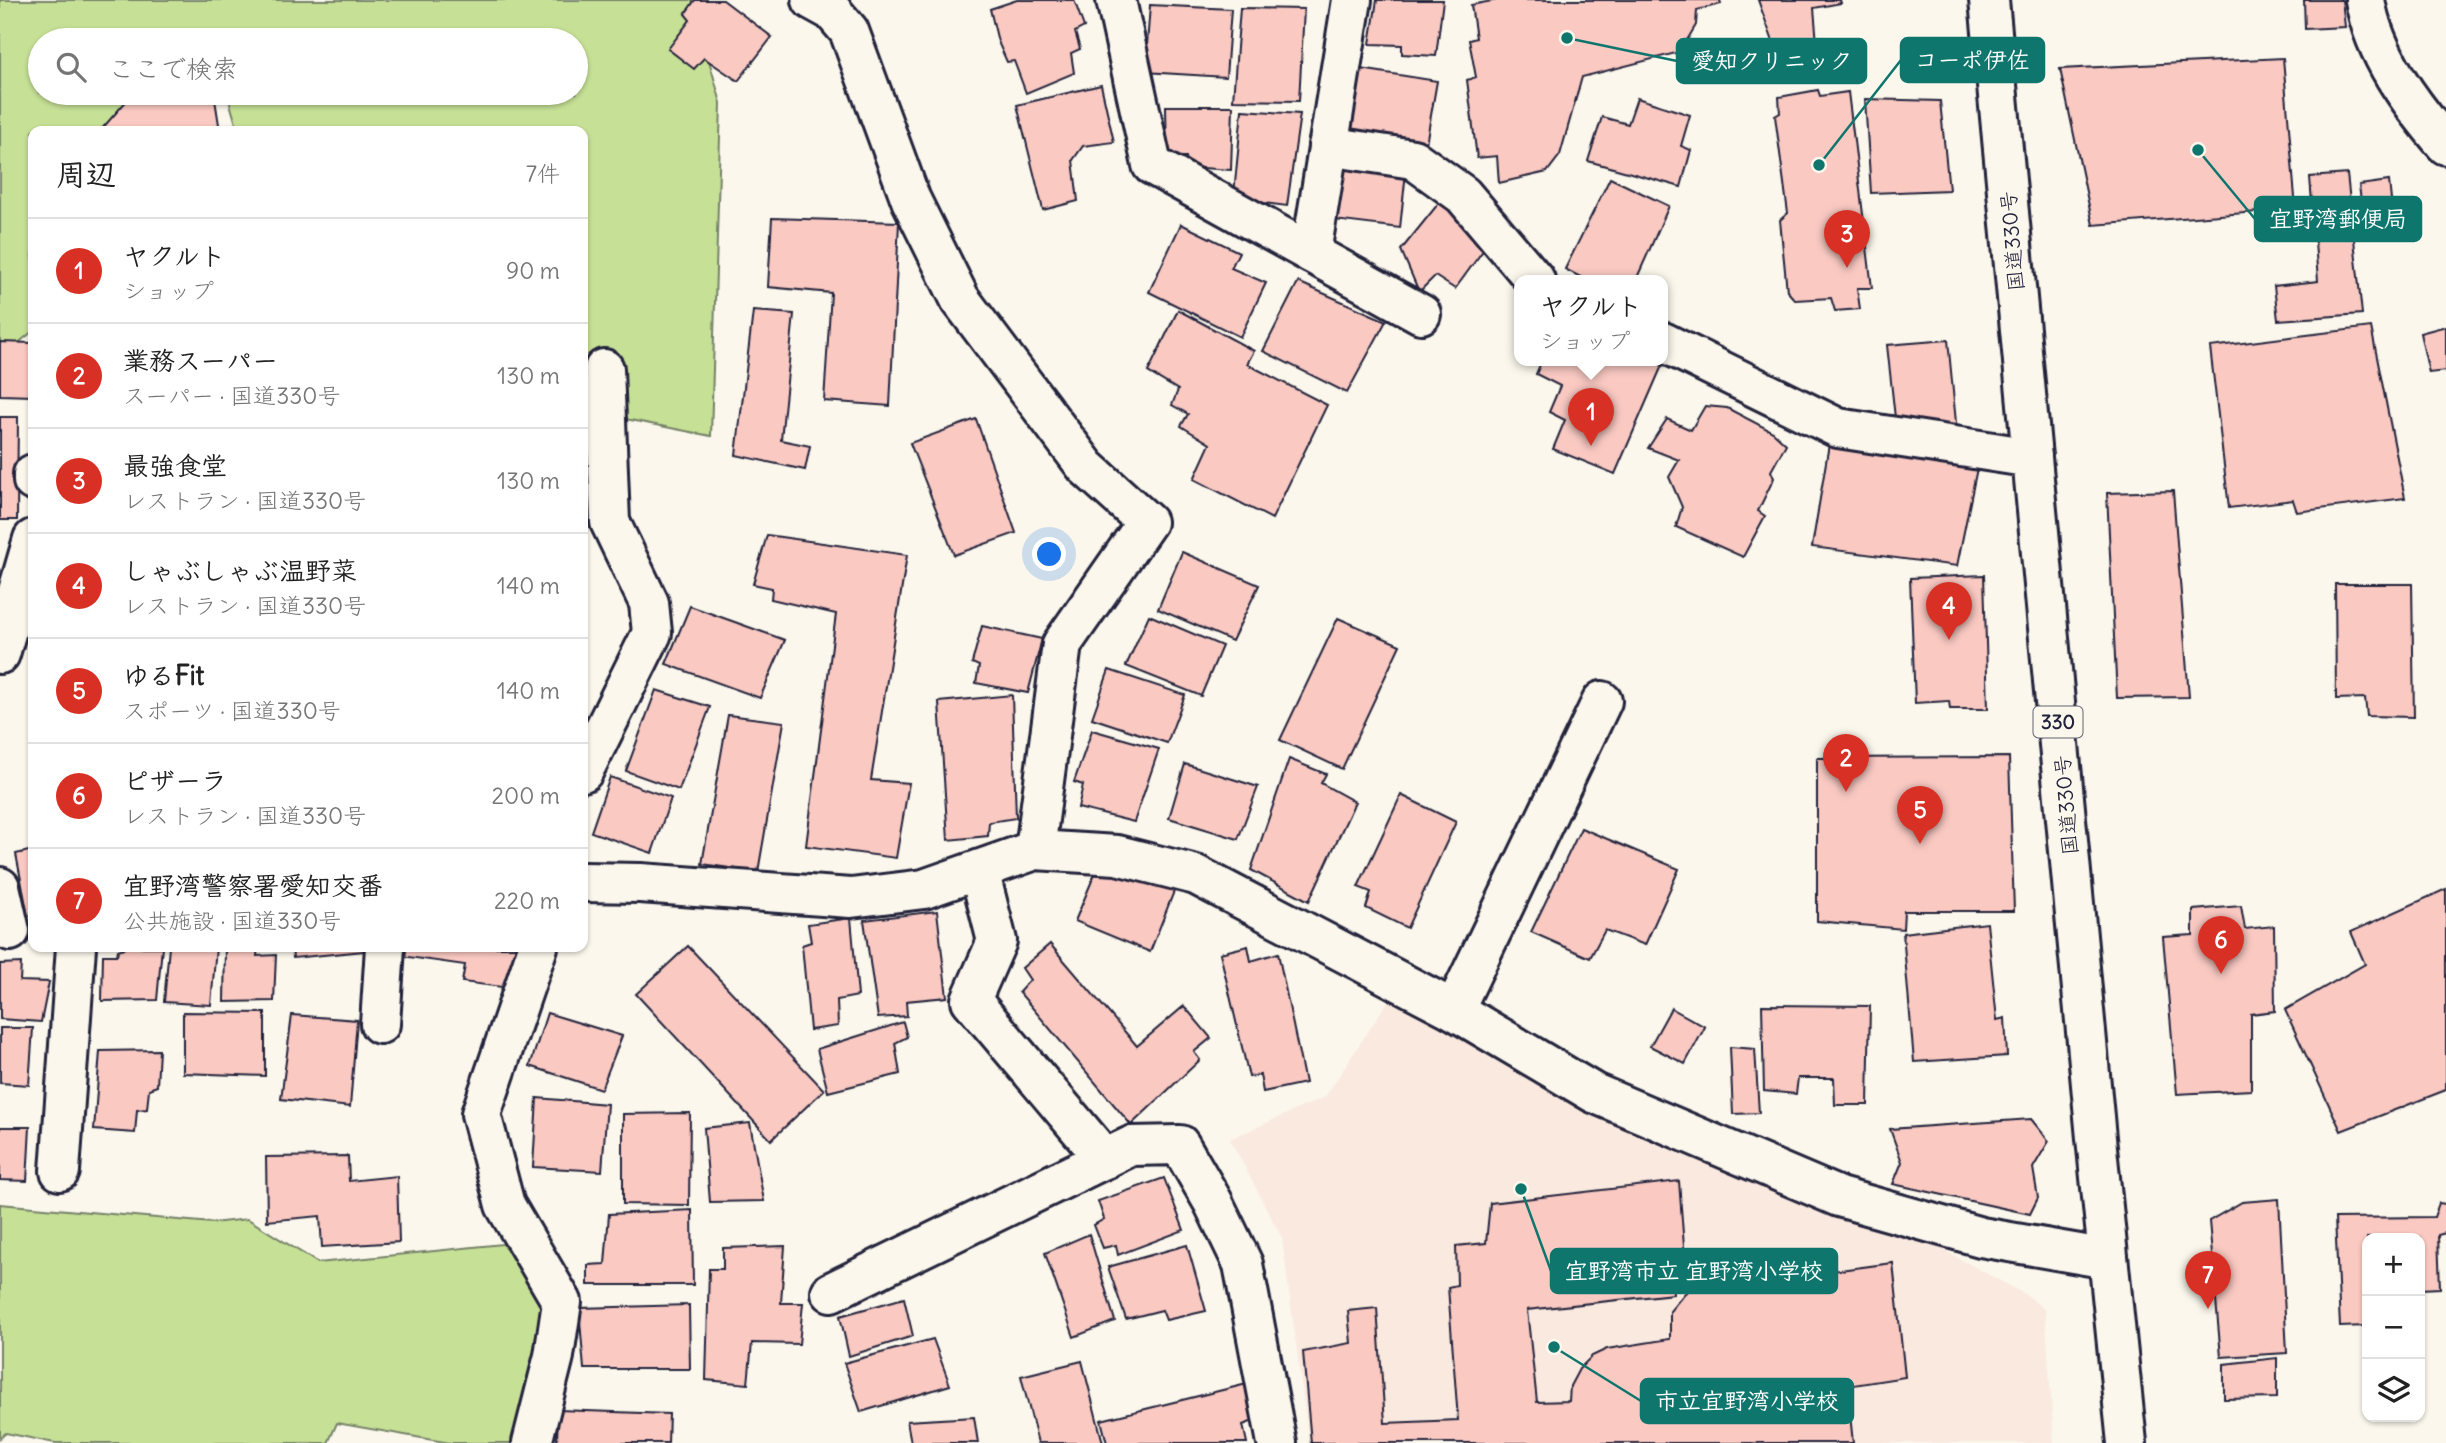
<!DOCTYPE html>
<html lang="ja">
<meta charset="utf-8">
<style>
:root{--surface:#fff;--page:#f2f2f2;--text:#222;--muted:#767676;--line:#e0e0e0;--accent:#d93025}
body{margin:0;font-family:Delius,"Klee One",sans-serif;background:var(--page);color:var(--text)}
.controls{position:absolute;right:21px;bottom:21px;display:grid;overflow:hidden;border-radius:14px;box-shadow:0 2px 5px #0004}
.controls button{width:63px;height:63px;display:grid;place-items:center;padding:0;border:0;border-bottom:2px solid var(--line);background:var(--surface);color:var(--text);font:35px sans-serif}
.you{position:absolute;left:1050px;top:555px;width:24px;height:24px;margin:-18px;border:5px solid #fff;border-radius:50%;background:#1a73e8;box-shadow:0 0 0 10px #1a73e833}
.badge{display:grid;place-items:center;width:46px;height:46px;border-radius:50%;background:var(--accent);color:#fff;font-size:23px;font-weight:700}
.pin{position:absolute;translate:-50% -58px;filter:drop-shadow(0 2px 4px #0008)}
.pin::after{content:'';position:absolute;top:37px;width:24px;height:21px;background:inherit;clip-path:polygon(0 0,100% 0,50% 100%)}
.popup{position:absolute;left:1514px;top:275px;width:154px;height:91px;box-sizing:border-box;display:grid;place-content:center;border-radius:14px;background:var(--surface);filter:drop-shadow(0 2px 5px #0005);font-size:23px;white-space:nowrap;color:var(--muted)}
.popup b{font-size:26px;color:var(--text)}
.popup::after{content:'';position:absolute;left:50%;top:100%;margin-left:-14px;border:14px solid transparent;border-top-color:var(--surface)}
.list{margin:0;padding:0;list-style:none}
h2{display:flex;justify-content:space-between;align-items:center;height:91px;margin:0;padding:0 28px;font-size:30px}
h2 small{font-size:23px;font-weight:400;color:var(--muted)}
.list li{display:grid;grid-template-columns:46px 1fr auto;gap:21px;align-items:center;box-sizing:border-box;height:105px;padding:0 28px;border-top:2px solid var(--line)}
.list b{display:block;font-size:26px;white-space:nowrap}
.list p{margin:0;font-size:23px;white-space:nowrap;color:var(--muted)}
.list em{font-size:23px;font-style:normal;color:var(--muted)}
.icon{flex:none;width:38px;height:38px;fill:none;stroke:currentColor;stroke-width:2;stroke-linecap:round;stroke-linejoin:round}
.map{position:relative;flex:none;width:2446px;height:1443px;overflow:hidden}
.search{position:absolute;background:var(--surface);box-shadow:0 2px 5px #0004;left:28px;top:28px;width:560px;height:77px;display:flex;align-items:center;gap:18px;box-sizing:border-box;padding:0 24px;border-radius:38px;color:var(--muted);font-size:26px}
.panel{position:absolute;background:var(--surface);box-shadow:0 2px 5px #0004;left:28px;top:126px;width:560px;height:826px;border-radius:14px}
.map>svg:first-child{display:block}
.built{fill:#fae9df}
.green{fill:#c6e096;stroke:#748168;stroke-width:2}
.building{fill:#f9c9c2;stroke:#22223b;stroke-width:2}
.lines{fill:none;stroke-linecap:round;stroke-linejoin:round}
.minor-casing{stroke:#22223b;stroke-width:44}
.highway-casing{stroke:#22223b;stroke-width:44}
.minor{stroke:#fbf7ec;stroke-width:38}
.highway{stroke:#fbf7ec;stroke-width:38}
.labels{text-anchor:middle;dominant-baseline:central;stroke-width:6;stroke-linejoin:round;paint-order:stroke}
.shield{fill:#fbf7ec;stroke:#636270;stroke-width:2}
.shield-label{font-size:19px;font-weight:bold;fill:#22223b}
.street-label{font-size:21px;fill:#22223b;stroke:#fbf7ec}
.leader{fill:none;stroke:#0f766e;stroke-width:2.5}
.callout-dot{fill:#0f766e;stroke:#fbf7ec;stroke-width:2.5}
.callout{fill:#0f766e;stroke:#0f766e;stroke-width:2.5}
.callout-label{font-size:23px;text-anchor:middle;font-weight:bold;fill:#fff}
</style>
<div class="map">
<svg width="2446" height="1443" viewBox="0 0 2446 1443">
<rect width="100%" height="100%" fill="#fbf7ec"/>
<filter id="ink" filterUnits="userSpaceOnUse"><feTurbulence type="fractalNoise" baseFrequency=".0143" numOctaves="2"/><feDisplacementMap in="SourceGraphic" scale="14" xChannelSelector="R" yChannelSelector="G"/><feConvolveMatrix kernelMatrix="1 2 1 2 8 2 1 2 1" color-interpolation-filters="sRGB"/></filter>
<g filter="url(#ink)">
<path class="built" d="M1398 986 1522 1071 1629 1130 1938 1247 2028 1296 2045 1310 2054 1443H1309L1282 1238 1230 1139 1325 1097Z"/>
<g class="green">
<path d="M0 0H692L721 103 711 436 595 413 583 354V131H238L227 93H576V40H213L211 33 197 40H40V93H133L111 131H33V331L0 358Z"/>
<path d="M0 1204 212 1223 248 1219 318 1263 512 1243 550 1303 544 1362 512 1443H450L337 1423 328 1443H55L6 1433 0 1438Z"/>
</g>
<g class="building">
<path d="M695 0H723L772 37 738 81 704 58 694 69 668 49 690 20 685 14Z"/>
<path d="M1017 0H1074L1084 27 1075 32 1080 49 1071 53 1074 73 1026 93 1014 61 1007 62 998 42 990 9Z"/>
<path d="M1377 0H1443L1436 56 1402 54V45L1370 44Z"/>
<path d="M1497 0H1720L1721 4 1697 10 1696 25 1680 52 1582 77 1560 155 1547 172 1499 183 1497 156 1477 158 1467 80 1476 77 1469 40 1476 38 1471 5Z"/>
<path d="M1758 0H1840L1841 3 1814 8 1817 43 1775 47Z"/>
<path d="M2304 0H2342L2345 27 2305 29Z"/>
<path d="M1150 5 1231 9 1226 77 1145 72Z"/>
<path d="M1240 8 1304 9 1299 101 1233 100Z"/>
<path d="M2283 58 2296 209 2093 225 2060 69Z"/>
<path d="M1361 69 1437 81 1426 144 1349 133Z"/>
<path d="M1101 85 1114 142 1083 146 1073 160 1078 201 1043 210 1017 105Z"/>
<path d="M1818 90 1820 96 1848 92 1872 288H1857L1860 309 1835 311 1831 298 1795 300 1787 291 1780 220 1788 213 1775 116 1780 113 1779 97Z"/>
<path d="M147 93H214L220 131H100L128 99Z"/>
<path d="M1637 98 1690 115 1681 146 1691 150 1681 187 1588 161 1602 117 1628 124Z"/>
<path d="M1865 99 1940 101 1949 190 1871 193Z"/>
<path d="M1166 106H1233L1231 170 1188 167 1186 157H1167Z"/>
<path d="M1242 110 1300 114 1287 206 1240 200 1234 194Z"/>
<path d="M1343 166 1406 172 1400 228 1334 220Z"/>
<path d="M2347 174 2362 314 2278 320 2274 286 2318 281 2310 177Z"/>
<path d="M1610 178 1669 206 1636 280H1586L1565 269Z"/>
<path d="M2389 181 2394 229 2365 233 2359 185Z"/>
<path d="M1442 199 1487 245 1455 289 1435 276 1419 292 1401 250Z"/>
<path d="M772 218 899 222 890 406 824 401 831 293 768 287Z"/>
<path d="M1181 224 1239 252 1231 268 1266 283 1240 337 1149 292Z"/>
<path d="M1298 282 1386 321 1347 393 1263 351Z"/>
<path d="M1178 310 1254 351 1247 364 1327 405 1272 519 1194 479 1210 444 1181 426 1188 414 1172 405 1178 390 1148 372Z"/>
<path d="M753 311 794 314 781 440 810 446 805 470 736 455Z"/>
<path d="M2446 326V375L2445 371 2429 373 2420 333Z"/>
<path d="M2371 327 2405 498 2297 512 2293 500 2229 508 2210 347Z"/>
<path d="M1948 340 1957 433 1897 436 1887 345Z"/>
<path d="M0 342 33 343V396L0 395Z"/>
<path d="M1667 354 1615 474 1553 449 1565 420 1549 412 1560 386 1536 374 1542 360H1663Z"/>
<path d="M1705 406 1727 408 1773 432 1786 444 1771 471 1774 478 1758 511 1765 516 1743 557 1676 527 1682 507 1669 477 1679 460 1648 448 1667 419 1691 430Z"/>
<path d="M0 417H18L17 520H0Z"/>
<path d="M976 419 1016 533 954 555 910 443Z"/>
<path d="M1829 444 1977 468 1957 566 1812 547Z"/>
<path d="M2173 491 2189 697 2117 698 2107 493Z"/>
<path d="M767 535 907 555 871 780 909 783 896 858 806 846 836 614 771 599 772 588 753 584Z"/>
<path d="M1182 552 1259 585 1232 641 1158 609Z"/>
<path d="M1984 575 1988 709H1950L1949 701 1915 703 1910 578Z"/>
<path d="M2335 584H2412L2414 717 2367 716 2365 698 2336 699Z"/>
<path d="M690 606 785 640 760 698 666 664Z"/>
<path d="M1149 615 1222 646 1201 696 1126 666Z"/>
<path d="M1338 618 1400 645 1342 769 1280 740Z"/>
<path d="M982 626 1042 639 1028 693 976 683 979 666 972 663Z"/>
<path d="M1109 670 1185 695 1167 743 1092 718Z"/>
<path d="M656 690 710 707 679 790 626 771Z"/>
<path d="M1012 695 1016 818 989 822 988 836 948 840 939 702Z"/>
<path d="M728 715 784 722 758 872 702 864Z"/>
<path d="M1092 730 1159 749 1134 822 1078 808 1083 785 1074 782Z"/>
<path d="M2009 757 2014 911H1904L1903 929 1817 921V758Z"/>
<path d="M1289 759 1326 774 1321 783 1355 802 1309 901 1251 870Z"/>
<path d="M1185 764 1258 787 1238 839 1169 818Z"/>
<path d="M610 777 671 798 652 853 591 832Z"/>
<path d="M1401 795 1456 822 1407 928 1366 908 1371 892 1358 887Z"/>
<path d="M1581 828 1679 869 1645 945 1605 930 1590 958 1531 932Z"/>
<path d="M33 850V915L28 916 16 854Z"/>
<path d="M1096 871 1139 874 1176 886 1150 952 1075 921Z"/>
<path d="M2446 889V1090L2341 1131 2285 1010 2365 964 2351 932Z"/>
<path d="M2241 906 2245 929 2274 926 2275 1011 2251 1014V1090L2177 1094 2163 937 2193 935V910Z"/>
<path d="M937 911 947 997 906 1001 907 1016 878 1018 864 920Z"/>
<path d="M851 918 858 996 837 1000 838 1026 810 1030 802 945 811 942 808 924Z"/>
<path d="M1987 923 1997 1020 2005 1018 2007 1056 1914 1062 1903 933Z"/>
<path d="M1050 944 1137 1046 1184 1006 1211 1038 1194 1052 1200 1060 1131 1125 1019 992 1030 980 1022 968Z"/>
<path d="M688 946 824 1090 771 1140 636 994Z"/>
<path d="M1248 946 1251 961 1278 953 1305 1083 1263 1092 1260 1075 1249 1077 1220 953Z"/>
<path d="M127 947H162L157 1000 102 1001 103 955H117L118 950Z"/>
<path d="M169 947H216L211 1005 164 1002Z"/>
<path d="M225 947H258L257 956 276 955 274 1001 224 1002Z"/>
<path d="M292 947H374V950L293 958Z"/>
<path d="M401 947H526L518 989 462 982 465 965 401 956Z"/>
<path d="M21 963 20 981 49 982 41 1022 0 1019V964Z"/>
<path d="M1762 1005 1870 1006 1868 1105H1835L1834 1078H1798L1796 1094 1764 1091Z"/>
<path d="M1671 1008 1705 1027 1685 1064 1650 1046Z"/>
<path d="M183 1012 265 1013V1076L183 1073Z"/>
<path d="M547 1013 622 1036 601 1089 530 1066Z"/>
<path d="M292 1015 357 1020 350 1107 281 1099Z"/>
<path d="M903 1022 907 1037 895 1043 900 1074 828 1092 817 1049Z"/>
<path d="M0 1028H33L29 1085 0 1083Z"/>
<path d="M1730 1047 1755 1049 1759 1113 1733 1114Z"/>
<path d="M159 1050 157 1086 149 1089 147 1109 137 1110 135 1133 94 1130 100 1051Z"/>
<path d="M537 1098 607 1104 602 1171 533 1167Z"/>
<path d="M690 1113 689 1205 623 1204V1114Z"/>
<path d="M2031 1119 2049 1141 2033 1168 2038 1198 2030 1214 1893 1184 1902 1162 1890 1129Z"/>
<path d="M750 1123 764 1201 710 1202 704 1128Z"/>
<path d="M0 1127H30L27 1181 0 1180Z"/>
<path d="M348 1156 349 1181 397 1176 399 1242 322 1247 320 1216 267 1221 266 1157Z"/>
<path d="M1164 1178 1184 1230 1118 1255 1116 1245 1103 1248 1094 1225 1104 1219 1098 1201Z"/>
<path d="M1679 1181 1685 1260 1670 1262 1673 1294 1527 1310 1537 1402 1569 1401 1570 1386 1579 1369 1592 1356 1607 1349 1670 1339V1311L1684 1294 1699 1282 1719 1277 1720 1267 1803 1259 1810 1274 1893 1263 1905 1377 1847 1386 1853 1443H1311L1303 1352 1351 1343 1348 1311 1377 1308 1385 1423 1458 1420 1448 1287 1457 1285 1456 1246 1486 1243 1490 1203Z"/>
<path d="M2279 1199 2287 1353 2221 1357 2209 1221 2242 1202Z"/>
<path d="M2439 1203 2446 1204V1233L2438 1235 2440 1288 2420 1289V1238H2367V1326L2340 1327 2335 1218 2434 1217Z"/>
<path d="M692 1210 693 1285H588V1265L605 1264 609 1214Z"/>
<path d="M1089 1234 1115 1321 1074 1337 1045 1253Z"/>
<path d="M1187 1245 1206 1311 1166 1320 1162 1310 1126 1319 1108 1267Z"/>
<path d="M785 1246 781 1303H803L799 1344 752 1343 748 1384 706 1380 709 1269H723V1248Z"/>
<path d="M904 1298 913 1336 849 1356 840 1316Z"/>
<path d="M689 1305 690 1369H584L579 1308Z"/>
<path d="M933 1339 950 1385 861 1412 844 1363Z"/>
<path d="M2277 1358V1398L2224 1399V1364Z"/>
<path d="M1082 1361 1103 1443H1038L1021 1376Z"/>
<path d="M1247 1384 1259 1419 1243 1425 1247 1443H1107L1101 1420Z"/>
<path d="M558 1410 669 1414 668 1443H557Z"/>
<path d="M974 1417 978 1443H911L907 1421Z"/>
</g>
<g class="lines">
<defs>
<g id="minor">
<path d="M812 0 832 11 849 31 911 200 960 299 1086 467 1147 522 1062 644 1035 850"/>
<path d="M1116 0 1152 165 1421 314"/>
<path d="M2365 0C2374 55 2411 104 2446 145"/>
<path d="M1328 146 1413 159 1463 195 1535 280"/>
<path d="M1311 253 1352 0"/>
<path d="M1663 342 1838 428 2032 458"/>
<path d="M33 474V481"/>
<path d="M0 654 33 539"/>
<path d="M583 772 652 633 649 603 610 522 604 369"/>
<path d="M979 870 997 941 971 1000 1105 1159"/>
<path d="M583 882 640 883 851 898 924 889 1035 850 1117 855 1196 875 1454 1010 1594 1093 1839 1197 1981 1237 2108 1259"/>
<path d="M0 887 10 931"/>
<path d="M1454 1010 1602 701"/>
<path d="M380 1024 385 947"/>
<path d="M60 1171 76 947"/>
<path d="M831 1292 1131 1146 1180 1145 1213 1202 1243 1264 1277 1443"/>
<path d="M532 1443 554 1356 562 1302 505 1205 481 1114 538 947"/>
</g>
<path id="highway" d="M1989 0 2096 1138 2127 1443"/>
</defs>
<use href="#minor" class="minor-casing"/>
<use href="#highway" class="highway-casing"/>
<use href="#minor" class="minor"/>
<use href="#highway" class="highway"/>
</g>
</g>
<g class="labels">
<rect class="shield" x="2033.5" y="706.5" width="49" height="31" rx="5"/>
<g class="shield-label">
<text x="2058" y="722">330</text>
</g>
<g class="street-label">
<text transform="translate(2012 241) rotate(-95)">国道330号</text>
<text transform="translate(2066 805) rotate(-95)">国道330号</text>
</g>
</g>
<path class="leader" d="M1819 165L1901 60M1567 38L1677 61M2198 150L2255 219M1521 1189L1551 1271M1554 1347L1641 1401"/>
<g class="callout-dot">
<circle cx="1819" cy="165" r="7"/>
<circle cx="1567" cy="38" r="7"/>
<circle cx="2198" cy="150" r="7"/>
<circle cx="1521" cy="1189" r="7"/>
<circle cx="1554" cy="1347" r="7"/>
</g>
<g class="callout">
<rect x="1901" y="38" width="143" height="44" rx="7"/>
<rect x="1677" y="39" width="189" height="44" rx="7"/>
<rect x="2255" y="197" width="166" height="44" rx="7"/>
<rect x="1551" y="1249" width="286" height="44" rx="7"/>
<rect x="1641" y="1379" width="212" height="44" rx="7"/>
</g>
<g class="callout-label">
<text x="1972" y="68">コーポ伊佐</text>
<text x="1772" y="69">愛知クリニック</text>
<text x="2338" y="227">宜野湾郵便局</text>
<text x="1694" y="1279">宜野湾市立 宜野湾小学校</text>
<text x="1747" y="1409">市立宜野湾小学校</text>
</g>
</svg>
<div class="controls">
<button>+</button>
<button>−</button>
<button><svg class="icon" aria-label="layers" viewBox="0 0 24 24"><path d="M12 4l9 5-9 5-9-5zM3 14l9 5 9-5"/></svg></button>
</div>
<div class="you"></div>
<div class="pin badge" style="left:1591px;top:446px">1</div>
<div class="popup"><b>ヤクルト</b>ショップ</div>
<div class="pin badge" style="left:1846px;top:792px">2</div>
<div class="pin badge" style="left:1847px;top:268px">3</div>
<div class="pin badge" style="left:1949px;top:640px">4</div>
<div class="pin badge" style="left:1920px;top:844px">5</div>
<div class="pin badge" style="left:2221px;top:974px">6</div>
<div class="pin badge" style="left:2208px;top:1309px">7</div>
<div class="search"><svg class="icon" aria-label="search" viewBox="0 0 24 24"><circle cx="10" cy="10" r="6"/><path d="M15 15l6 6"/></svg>ここで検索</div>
<section class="panel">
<h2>周辺<small>7件</small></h2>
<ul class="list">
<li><span class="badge">1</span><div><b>ヤクルト</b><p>ショップ</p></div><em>90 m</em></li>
<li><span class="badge">2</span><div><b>業務スーパー</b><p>スーパー · 国道330号</p></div><em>130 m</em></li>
<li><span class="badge">3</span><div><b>最強食堂</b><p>レストラン · 国道330号</p></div><em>130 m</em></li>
<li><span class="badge">4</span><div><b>しゃぶしゃぶ温野菜</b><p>レストラン · 国道330号</p></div><em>140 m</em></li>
<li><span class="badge">5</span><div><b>ゆるFit</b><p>スポーツ · 国道330号</p></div><em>140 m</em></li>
<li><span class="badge">6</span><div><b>ピザーラ</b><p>レストラン · 国道330号</p></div><em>200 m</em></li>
<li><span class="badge">7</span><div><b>宜野湾警察署愛知交番</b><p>公共施設 · 国道330号</p></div><em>220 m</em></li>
</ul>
</section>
</div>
